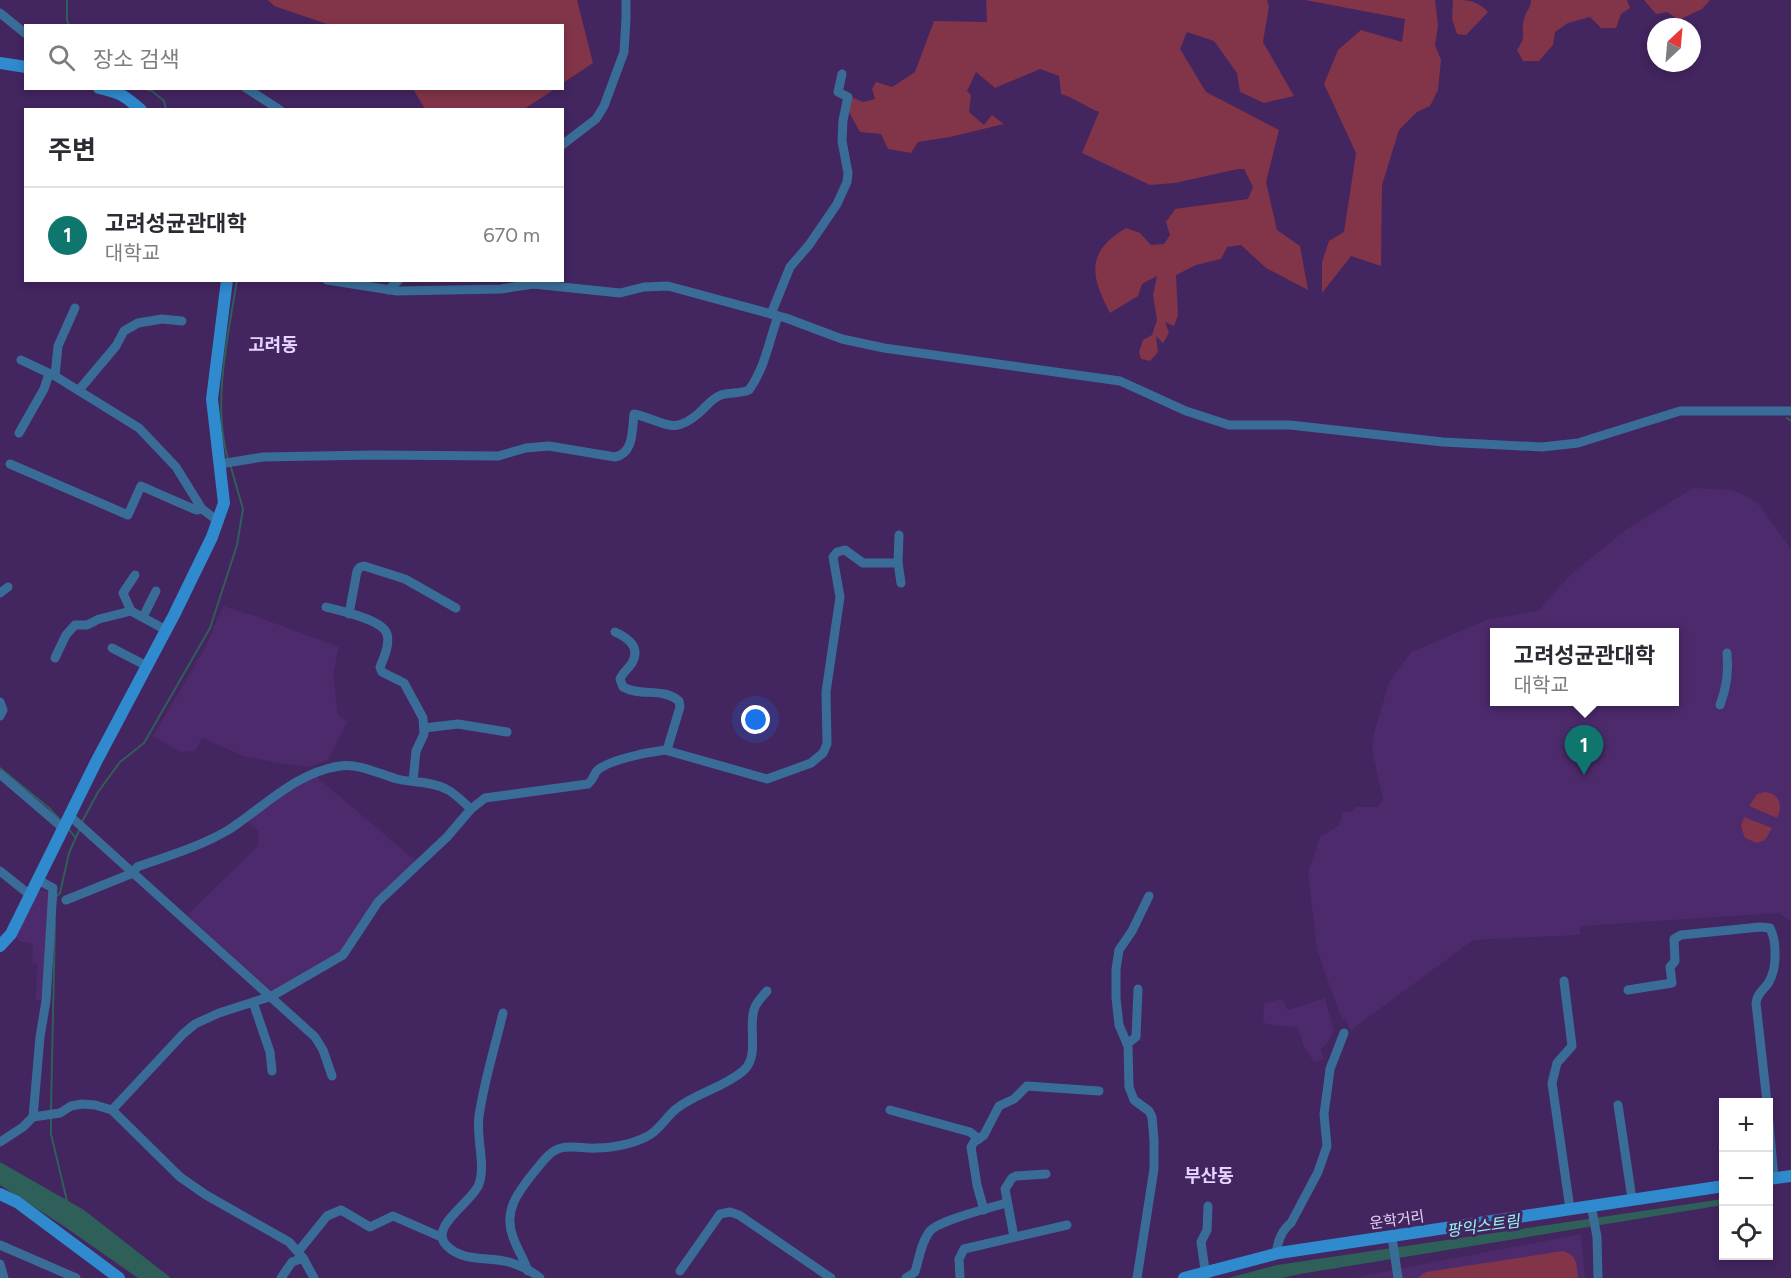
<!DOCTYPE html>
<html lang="ko">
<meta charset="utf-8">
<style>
:root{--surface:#fff;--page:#f2f2f3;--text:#2b2b33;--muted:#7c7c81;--line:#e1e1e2;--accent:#0f766e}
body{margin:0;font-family:Figtree,"Noto Sans KR",sans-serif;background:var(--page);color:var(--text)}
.controls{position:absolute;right:18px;bottom:18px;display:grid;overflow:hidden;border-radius:0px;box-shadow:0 3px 9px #0003}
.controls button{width:54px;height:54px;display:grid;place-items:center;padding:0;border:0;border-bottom:2px solid var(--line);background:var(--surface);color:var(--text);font:30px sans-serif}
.compass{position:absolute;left:1647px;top:18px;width:54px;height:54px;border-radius:50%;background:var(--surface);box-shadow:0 3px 9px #0003;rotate:26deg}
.you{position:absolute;left:756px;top:720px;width:21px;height:21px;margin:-15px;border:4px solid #fff;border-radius:50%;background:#1a73e8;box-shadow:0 0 0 9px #1a73e833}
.badge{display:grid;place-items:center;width:39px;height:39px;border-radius:50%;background:var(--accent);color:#fff;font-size:20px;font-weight:700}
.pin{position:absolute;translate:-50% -50px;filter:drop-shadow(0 2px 3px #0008)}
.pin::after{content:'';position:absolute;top:32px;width:21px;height:18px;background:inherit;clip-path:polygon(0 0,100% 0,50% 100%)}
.popup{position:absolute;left:1490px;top:628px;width:189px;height:78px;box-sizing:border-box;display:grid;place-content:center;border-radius:0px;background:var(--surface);filter:drop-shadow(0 2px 4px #0005);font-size:20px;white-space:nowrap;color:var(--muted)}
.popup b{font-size:22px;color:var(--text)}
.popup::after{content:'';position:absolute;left:50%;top:100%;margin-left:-12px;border:12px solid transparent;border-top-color:var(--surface)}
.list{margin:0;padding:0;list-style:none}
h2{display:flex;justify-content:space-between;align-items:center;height:78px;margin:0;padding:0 24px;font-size:26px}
h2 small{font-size:20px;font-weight:400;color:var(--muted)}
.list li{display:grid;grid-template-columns:39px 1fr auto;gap:18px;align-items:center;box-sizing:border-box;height:96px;padding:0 24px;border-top:2px solid var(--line)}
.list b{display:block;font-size:22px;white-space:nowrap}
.list p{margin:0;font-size:20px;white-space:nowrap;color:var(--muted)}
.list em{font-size:20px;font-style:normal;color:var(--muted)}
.icon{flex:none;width:33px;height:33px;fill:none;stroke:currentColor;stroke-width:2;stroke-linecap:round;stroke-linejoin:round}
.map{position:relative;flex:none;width:1791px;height:1278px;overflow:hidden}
.search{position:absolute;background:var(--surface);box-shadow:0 3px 9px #0003;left:24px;top:24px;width:540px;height:66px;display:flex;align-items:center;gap:15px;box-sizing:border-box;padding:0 21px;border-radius:0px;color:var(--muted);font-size:22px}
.panel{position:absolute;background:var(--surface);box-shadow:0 3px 9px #0003;left:24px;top:108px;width:540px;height:174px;border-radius:0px}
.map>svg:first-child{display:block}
.built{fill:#4d2a6c;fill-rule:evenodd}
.green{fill:#823449}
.water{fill:#2e5f59}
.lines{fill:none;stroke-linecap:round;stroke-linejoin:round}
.stream{stroke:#2e5f59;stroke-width:2}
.street{stroke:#396d98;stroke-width:9}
.secondary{stroke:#2f8ace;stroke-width:12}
.labels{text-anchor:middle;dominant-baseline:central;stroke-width:6;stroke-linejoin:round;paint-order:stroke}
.street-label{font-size:15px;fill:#e2d2f5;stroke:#43255f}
.water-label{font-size:16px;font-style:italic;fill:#91faed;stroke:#43255f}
.quarter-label{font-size:18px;font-weight:bold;fill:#e6d2fd;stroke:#43255f}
</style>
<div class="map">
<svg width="1791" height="1278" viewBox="0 0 1791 1278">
<rect width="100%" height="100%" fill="#43255f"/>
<g class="built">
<path d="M1693 488 1732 490 1750 498 1760 506 1791 549V922L1779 913 1580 926V935L1473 940 1350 1031 1346 1019 1342 1020 1317 950 1308 872 1320 837 1339 825 1343 811 1351 812 1356 807H1378L1383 800 1372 749 1373 737 1389 682 1411 652 1487 620 1538 611 1570 575 1627 529ZM1494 632H1674V702H1494Z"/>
<path d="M223 606 255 616 339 647 333 674 338 715 347 722 328 760 308 767 279 763 244 756 202 738 195 751 180 752 153 736 205 648Z"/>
<path d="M317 777 417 862 340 952 272 991 187 915 258 846 259 831 248 822 301 782Z"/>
<path d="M36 890 50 891 44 1000H36L37 964 32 963 33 944 19 941 17 937Z"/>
<path d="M1325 998 1334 1031 1326 1045 1321 1048 1324 1059 1314 1062 1304 1047 1298 1028 1267 1024 1263 1022 1264 1003 1282 999 1288 1010Z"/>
<path d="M1581 1234 1585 1278H1352Z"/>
</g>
<g class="green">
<path d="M268 0H577L593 63 563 83 562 26 330 25 274 6Z"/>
<path d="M986 0H1267L1269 6 1263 42 1294 96 1264 103 1240 92 1237 73 1214 41 1187 32 1180 49 1206 92 1279 130 1266 182 1277 230 1300 246 1308 290 1266 268 1241 245 1227 247 1221 259 1196 265 1176 275 1178 315 1174 326 1165 322 1169 333 1163 343 1156 336 1158 352 1150 361 1141 359 1139 352 1143 340 1152 335 1157 320 1153 295 1157 276 1142 284 1138 296 1110 313C1090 275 1086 252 1126 228L1140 233 1151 245 1164 244 1170 235 1166 222 1175 209 1248 199 1253 187 1244 169H1238L1175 183 1150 185 1082 153 1099 112C1086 107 1075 98 1061 94L1059 76 1040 69 995 88 976 72 967 91 971 95 969 112 984 125 992 115 1004 124 950 137 918 142 911 153 888 149 881 134 860 132 849 112V96L863 102 875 99 872 89 876 82 892 87 915 72 934 21 987 22Z"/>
<path d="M1305 0H1435L1438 25 1435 45 1441 60 1438 90 1430 106 1417 112 1399 130 1382 185 1381 266 1351 256 1322 293V262L1329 241 1344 232 1356 153 1324 84 1338 50 1361 30 1402 42 1405 19Z"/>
<path d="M1453 0C1469 0 1476 0 1488 12L1466 35 1457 34 1452 19Z"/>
<path d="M1531 0H1627L1630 8 1621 14 1616 28H1601L1590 17 1568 23 1555 32 1553 45 1539 61H1523L1517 50C1528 34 1520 34 1524 19 1525 12 1531 9 1531 0Z"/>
<path d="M1644 0H1710L1702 9 1679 20 1667 12 1656 14Z"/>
<path d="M413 89H555L524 109H425Z"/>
<path d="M1765 792C1780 794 1783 805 1777 818L1749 806 1757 794Z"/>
<path d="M1744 817 1772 828 1765 840 1757 843 1745 838 1741 826Z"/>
<path d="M1563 1251C1578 1256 1576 1263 1578 1278H1418L1426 1272Z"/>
</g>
<g class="water">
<path d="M0 1162 84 1210 171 1278H138L62 1225 0 1185Z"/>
<path d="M1723 1199V1205L1300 1274 1282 1278H1228L1277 1265Z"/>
</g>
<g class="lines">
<g class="stream">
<path d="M67 0V20L69 26"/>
<path d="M143 88 152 91 164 101 166 110"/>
<path d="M1787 418 1791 421"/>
<path d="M228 459C212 404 228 336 237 280"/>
<path d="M0 768 49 808 61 821"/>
<path d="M82 822 98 792 120 762 144 743 210 628 237 545 243 509 230 464"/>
<path d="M67 827 75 837"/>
<path d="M56 897 60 893 69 853 80 828"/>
<path d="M51 1110 55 921"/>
<path d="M51 1116V1134L67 1201"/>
</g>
<g class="street">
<path d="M0 13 26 34"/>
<path d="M246 88 280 110"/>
<path d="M562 145 596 119 604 106 624 52 626 19V0"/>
<path d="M327 280 397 291 501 289 533 284 620 293 644 287 668 286 786 318 842 339 884 348 1120 381 1186 411 1229 425H1290L1443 442 1542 447 1578 443 1680 411H1791"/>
<path d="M388 290 399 280"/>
<path d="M771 314 790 267 809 245 837 204 847 182 848 173 842 141 843 120 848 97 838 92 842 74"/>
<path d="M21 360 55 376 139 428 176 467 202 509 218 521"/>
<path d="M55 376 58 346 75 308"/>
<path d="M79 390 116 346 124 331 138 323 162 319 182 321"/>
<path d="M19 433 44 389 49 374"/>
<path d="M10 464 128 515 141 486 196 510 202 509"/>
<path d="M220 464 263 457 374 455 498 456 526 448 549 446 615 457C634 453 632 430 634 414 663 420 672 437 699 413 706 407 712 398 721 395 730 392 740 394 749 390 765 368 769 341 778 316"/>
<path d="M898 563 901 583"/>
<path d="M0 593 8 587"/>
<path d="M326 607C340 611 382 619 387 634 390 644 384 658 380 667L382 672 404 683 423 718 424 734 416 751 413 781"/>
<path d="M131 611 123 593 135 575"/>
<path d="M349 614 357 571 360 567 364 566 405 579 456 608"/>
<path d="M143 617 156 591"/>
<path d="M615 632C628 638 641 647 632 663 628 669 623 672 620 679L623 687C641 697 662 687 679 701L680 707 667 750"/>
<path d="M112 648 147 666"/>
<path d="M55 658 66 635 75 625H87L99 619 131 611 166 630"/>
<path d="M0 702 3 710 0 716"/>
<path d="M1720 705C1727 687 1729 672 1727 653"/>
<path d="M424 728 458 724 507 732"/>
<path d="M0 774 64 829"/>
<path d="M71 817 315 1037 323 1050 332 1076"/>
<path d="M0 871 30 895"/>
<path d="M66 900 133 873 137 867C168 856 202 846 230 829 265 806 297 772 340 766 359 763 379 774 397 779 413 783 431 781 446 789 455 793 463 802 471 809"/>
<path d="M1564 981 1572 1046 1557 1063 1552 1083 1570 1209"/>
<path d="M1628 990 1672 983 1670 967 1675 961 1674 939 1681 935 1760 927 1770 928C1777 942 1777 968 1769 982 1764 990 1757 993 1756 1003L1767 1102"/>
<path d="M253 1002 270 1052 272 1071"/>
<path d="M503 1013C495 1047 484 1081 479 1116 476 1139 486 1164 479 1184 473 1202 427 1227 447 1246 464 1263 491 1256 512 1263 521 1266 533 1272 540 1278"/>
<path d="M1127 1044 1136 1037 1138 989"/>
<path d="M1618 1105 1632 1199"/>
<path d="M112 1110 183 1034 195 1024 219 1013 272 996 343 955 378 902 447 837 471 809 485 798 588 784C593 780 593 777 596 772 605 760 650 752 665 750L767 779 811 763 823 753 827 744 826 692 840 597 833 557 837 552 845 550 863 563H898L899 535"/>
<path d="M890 1110 970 1132 979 1139"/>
<path d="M1768 1113 1774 1178"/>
<path d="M33 1117 40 1037 46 1001 53 888 38 880"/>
<path d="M0 1142 23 1127 33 1117 60 1113 71 1106 82 1104 95 1105 112 1110 180 1177 206 1195 289 1242 303 1258 314 1278"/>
<path d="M1591 1205 1597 1237 1598 1278"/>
<path d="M984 1210 977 1185 971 1147 974 1142 984 1135 999 1106 1014 1099 1027 1086 1099 1091"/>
<path d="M1014 1237 1005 1189 1012 1178 1016 1176 1046 1174"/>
<path d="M1392 1237 1398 1278"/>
<path d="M0 1245 76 1278"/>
<path d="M298 1252 327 1216 341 1210 370 1227 393 1216 441 1237"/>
<path d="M1276 1254C1278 1241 1281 1231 1291 1223L1318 1172 1327 1146 1324 1114 1328 1085 1330 1069 1344 1033"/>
<path d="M0 1264 4 1278"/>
<path d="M528 1271C524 1259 517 1249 513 1237 503 1211 518 1192 534 1172 541 1164 549 1151 561 1148 573 1145 585 1149 597 1148 612 1148 632 1144 646 1137 659 1131 665 1118 676 1109 696 1093 723 1088 743 1071 760 1057 748 1028 754 1010 756 1002 762 997 767 991"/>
<path d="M680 1271 720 1214 730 1212 739 1215 831 1278"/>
<path d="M1206 1277 1201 1242 1207 1230 1208 1206"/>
<path d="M281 1278 292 1262 303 1258"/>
<path d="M906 1278 915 1272C919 1259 921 1242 930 1231 940 1220 990 1208 1006 1203"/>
<path d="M960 1278 959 1259 964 1249 1067 1225"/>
<path d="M1137 1278 1154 1169V1140L1152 1117 1149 1111 1134 1100 1129 1087 1128 1046 1119 1025 1116 998V969L1119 950 1132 931 1149 896"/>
</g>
<g class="secondary">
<path d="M0 63 26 67"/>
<path d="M99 88C121 93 124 95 141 110"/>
<path d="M0 946 11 934 96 762 174 615 212 537 224 503 212 399 227 280"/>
<path d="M1768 1179 1791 1176"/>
<path d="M0 1194 17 1202 119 1278"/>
<path d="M1184 1278 1279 1253 1724 1186"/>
</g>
</g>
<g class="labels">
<g class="street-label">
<text transform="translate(1397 1220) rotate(-8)">운학거리</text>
</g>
<g class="water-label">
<text transform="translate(1483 1226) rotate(-8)">팡익스트림</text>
</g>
<g class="quarter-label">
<text x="273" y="345">고려동</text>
<text x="1209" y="1176">부산동</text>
</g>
</g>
</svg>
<div class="controls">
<button>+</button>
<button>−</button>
<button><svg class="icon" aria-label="locate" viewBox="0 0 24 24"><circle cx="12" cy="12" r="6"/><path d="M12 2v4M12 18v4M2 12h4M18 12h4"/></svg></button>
</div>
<svg class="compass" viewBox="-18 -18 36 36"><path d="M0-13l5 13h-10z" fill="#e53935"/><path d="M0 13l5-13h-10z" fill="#7c7c81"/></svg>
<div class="you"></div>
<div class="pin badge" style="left:1584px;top:775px">1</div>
<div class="popup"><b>고려성균관대학</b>대학교</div>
<div class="search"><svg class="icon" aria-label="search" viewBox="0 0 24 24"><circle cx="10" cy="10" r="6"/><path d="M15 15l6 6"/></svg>장소 검색</div>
<section class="panel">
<h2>주변<small></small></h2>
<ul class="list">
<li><span class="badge">1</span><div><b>고려성균관대학</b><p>대학교</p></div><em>670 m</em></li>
</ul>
</section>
</div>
